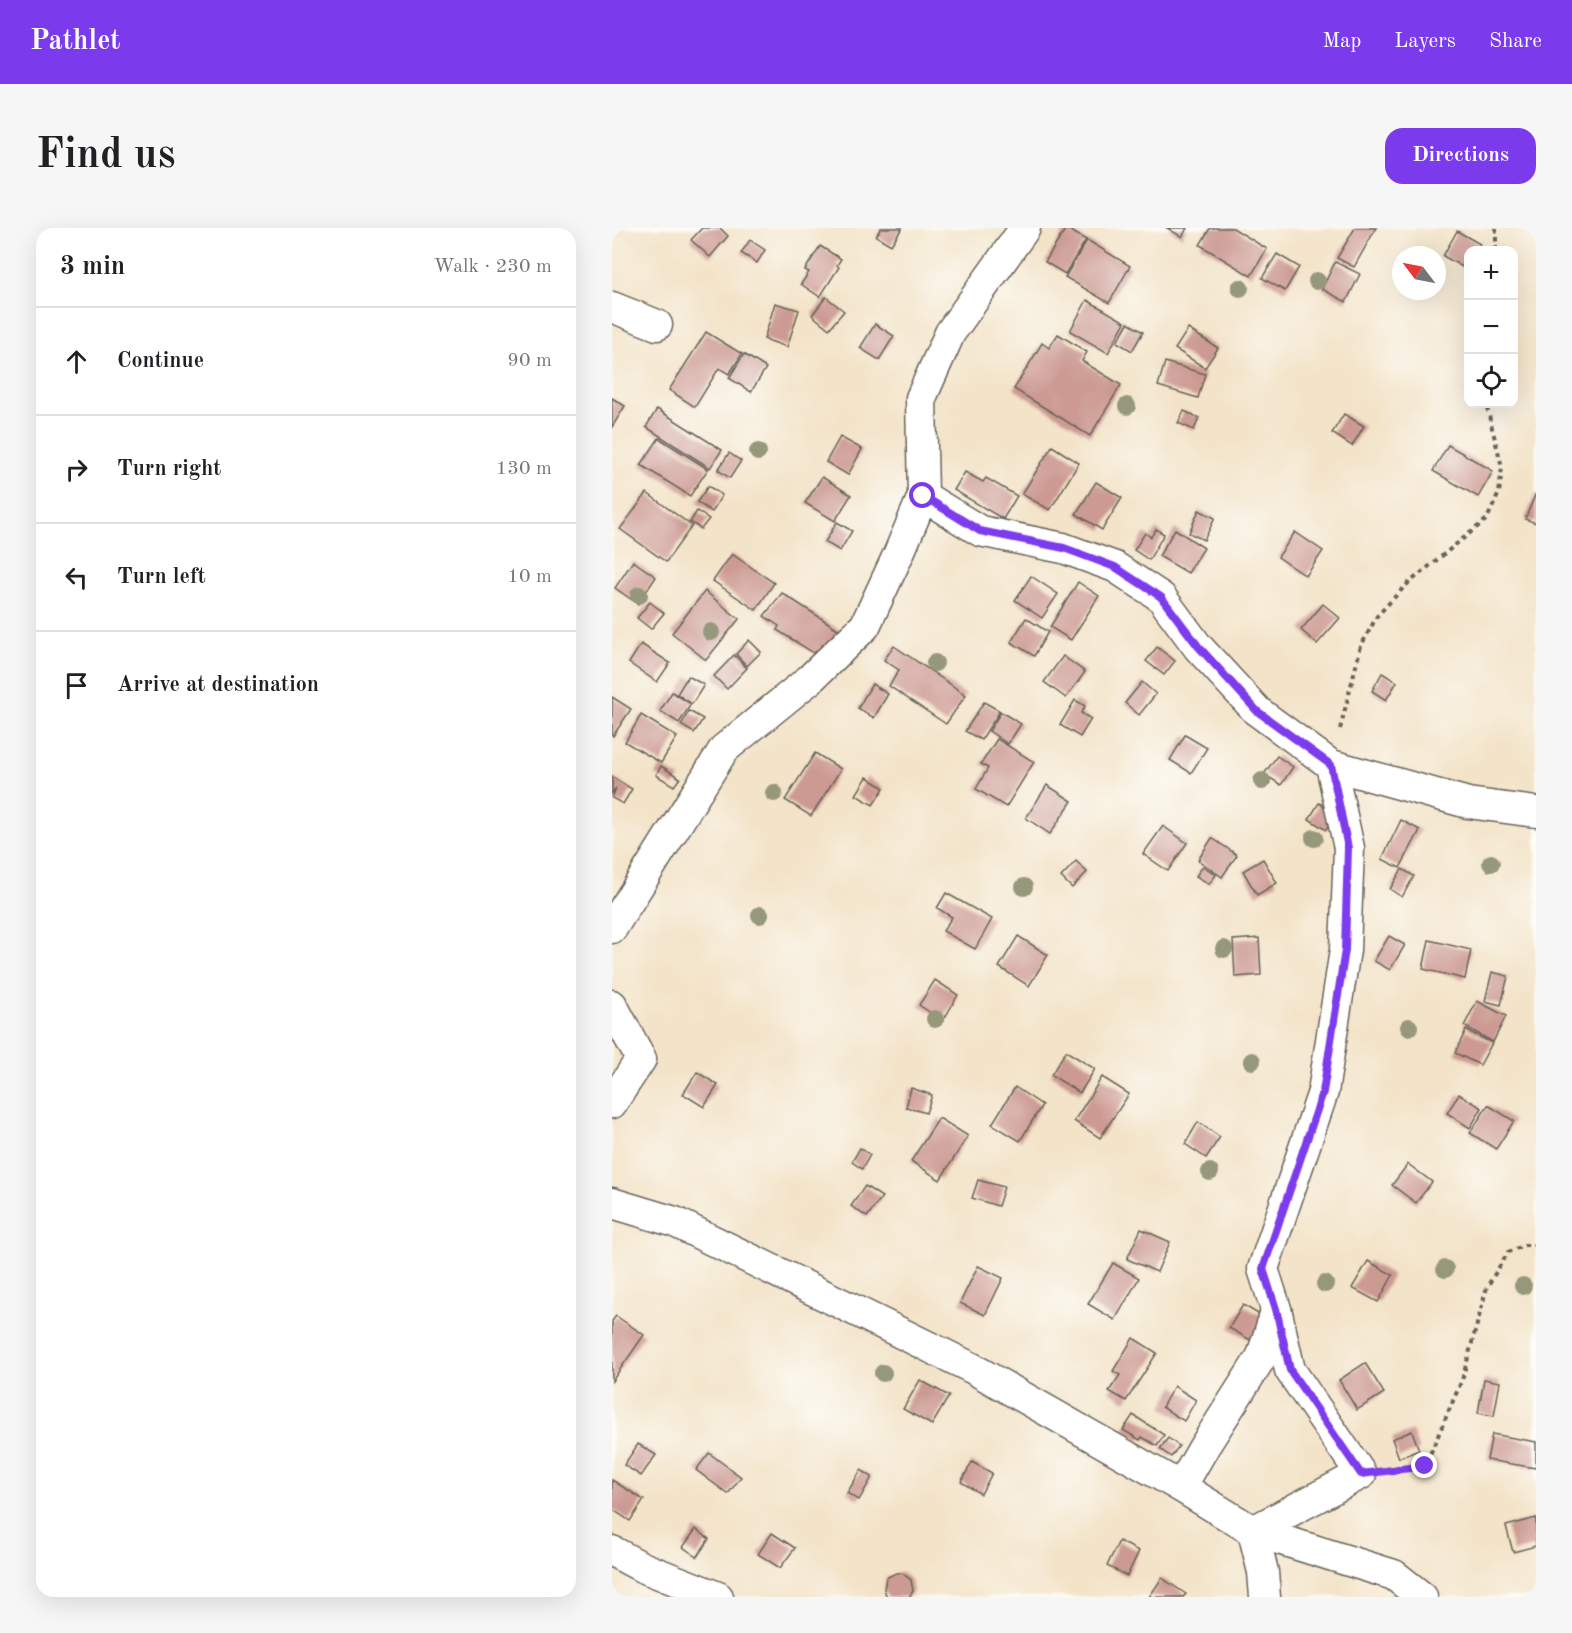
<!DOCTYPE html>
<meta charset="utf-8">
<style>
:root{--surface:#fff;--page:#f6f6f6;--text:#202124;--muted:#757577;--line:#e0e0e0;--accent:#7c3aed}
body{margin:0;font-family:"Old Standard TT",serif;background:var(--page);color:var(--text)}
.controls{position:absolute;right:18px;top:18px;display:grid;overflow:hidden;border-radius:12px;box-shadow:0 6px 24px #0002}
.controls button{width:54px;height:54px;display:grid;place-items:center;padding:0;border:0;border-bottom:2px solid var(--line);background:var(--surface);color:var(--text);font:30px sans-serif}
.compass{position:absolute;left:780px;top:18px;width:54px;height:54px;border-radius:50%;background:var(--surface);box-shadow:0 6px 24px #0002;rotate:302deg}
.stop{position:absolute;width:18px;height:18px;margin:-14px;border:4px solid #7c3aed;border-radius:50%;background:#fff}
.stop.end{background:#7c3aed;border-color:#fff;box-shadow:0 2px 6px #0008}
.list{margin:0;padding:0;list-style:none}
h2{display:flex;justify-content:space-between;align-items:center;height:78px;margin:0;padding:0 24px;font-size:26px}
h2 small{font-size:20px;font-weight:400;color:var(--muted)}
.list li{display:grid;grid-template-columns:39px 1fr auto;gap:18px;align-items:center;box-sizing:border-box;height:108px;padding:0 24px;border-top:2px solid var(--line)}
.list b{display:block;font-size:22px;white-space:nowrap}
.list em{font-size:20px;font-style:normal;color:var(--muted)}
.icon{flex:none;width:33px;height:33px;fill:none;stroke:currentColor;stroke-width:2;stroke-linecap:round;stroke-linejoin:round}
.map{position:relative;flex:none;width:924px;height:1369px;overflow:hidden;border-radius:18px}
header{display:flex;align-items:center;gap:36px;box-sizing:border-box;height:84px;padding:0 30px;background:var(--accent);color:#fff}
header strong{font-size:28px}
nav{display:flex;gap:33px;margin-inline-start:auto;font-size:21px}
.intro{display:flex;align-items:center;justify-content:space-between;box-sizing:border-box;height:144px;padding:0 36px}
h1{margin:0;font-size:42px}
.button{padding:15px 27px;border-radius:18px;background:var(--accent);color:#fff;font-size:21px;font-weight:700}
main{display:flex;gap:36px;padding:0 36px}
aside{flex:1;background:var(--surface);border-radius:18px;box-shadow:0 6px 24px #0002}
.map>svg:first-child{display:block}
.building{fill:#cc9a93}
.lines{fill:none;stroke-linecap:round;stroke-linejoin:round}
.minor-casing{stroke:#676258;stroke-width:33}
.path{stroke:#676258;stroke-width:4;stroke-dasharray:4.5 4.5;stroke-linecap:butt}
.minor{stroke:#fff;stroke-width:30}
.tree{fill:#96987c}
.route{stroke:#7c3aed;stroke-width:8}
</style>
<header>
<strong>Pathlet</strong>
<nav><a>Map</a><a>Layers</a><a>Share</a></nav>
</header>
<div class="intro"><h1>Find us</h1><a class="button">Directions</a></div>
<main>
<aside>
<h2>3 min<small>Walk · 230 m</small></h2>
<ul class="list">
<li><svg class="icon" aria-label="ahead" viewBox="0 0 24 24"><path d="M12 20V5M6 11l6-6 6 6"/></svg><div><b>Continue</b></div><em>90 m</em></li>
<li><svg class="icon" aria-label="right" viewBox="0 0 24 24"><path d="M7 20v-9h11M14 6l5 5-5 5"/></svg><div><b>Turn right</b></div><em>130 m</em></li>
<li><svg class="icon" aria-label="left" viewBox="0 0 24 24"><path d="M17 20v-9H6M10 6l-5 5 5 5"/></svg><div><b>Turn left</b></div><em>10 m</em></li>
<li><svg class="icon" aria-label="arrive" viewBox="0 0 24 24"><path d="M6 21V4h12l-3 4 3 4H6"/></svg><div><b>Arrive at destination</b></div></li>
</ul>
</aside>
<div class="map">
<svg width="924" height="1369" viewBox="0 0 924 1369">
<rect width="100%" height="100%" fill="#fdfcf7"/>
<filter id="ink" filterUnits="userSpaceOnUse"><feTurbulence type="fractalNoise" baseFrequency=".0167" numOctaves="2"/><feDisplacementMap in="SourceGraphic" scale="12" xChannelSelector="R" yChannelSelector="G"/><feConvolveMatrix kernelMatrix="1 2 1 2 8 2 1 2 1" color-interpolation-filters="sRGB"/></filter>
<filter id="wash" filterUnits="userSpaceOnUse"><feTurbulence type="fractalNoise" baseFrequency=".008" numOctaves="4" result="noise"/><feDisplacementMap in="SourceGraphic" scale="24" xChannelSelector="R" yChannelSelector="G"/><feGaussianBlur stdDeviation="1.35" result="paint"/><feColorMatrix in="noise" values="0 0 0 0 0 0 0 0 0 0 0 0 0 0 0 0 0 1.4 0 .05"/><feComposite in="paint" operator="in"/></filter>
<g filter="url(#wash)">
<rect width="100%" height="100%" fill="#f3e3c8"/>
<g id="blocks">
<g class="building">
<path d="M90 0H108L116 8 98 29 79 12Z"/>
<path d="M269 0H290L279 17 264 8Z"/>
<path d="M454 0 474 12 453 46 433 34Z"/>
<path d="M555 0H575L570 9Z"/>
<path d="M598 0H621L655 21 639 48 588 17Z"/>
<path d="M743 0H764L742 39 725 30Z"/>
<path d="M845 3 868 16 865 22H856V37L854 41 831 28Z"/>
<path d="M138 12 153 22 145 35 129 25Z"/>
<path d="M475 12 518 38 497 75 453 49Z"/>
<path d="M208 18 229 31 225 37 227 39 208 69 189 56 197 44 193 42Z"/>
<path d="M665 26 687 39 673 63 650 50Z"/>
<path d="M723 34 748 46 734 74 710 61Z"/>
<path d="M214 69 232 83 217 101 200 87Z"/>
<path d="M475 72 513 94 496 125 458 103Z"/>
<path d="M163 75 187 82 175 119 152 111Z"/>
<path d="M516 95 531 104 520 123 505 114Z"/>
<path d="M263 96 282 108 267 132 248 120Z"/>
<path d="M576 101 606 120 593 140 563 121Z"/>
<path d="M94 104 130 126 117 146 107 140 83 179 57 162Z"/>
<path d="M446 106 475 124 470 133 509 157 478 208 402 161 430 115 437 120Z"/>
<path d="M132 126 154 140 139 164 117 150Z"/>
<path d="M553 134 593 146 586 170 546 158Z"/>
<path d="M0 170 13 178 0 199Z"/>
<path d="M45 181 110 222 98 240 34 199Z"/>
<path d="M572 183 587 190 582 202 566 195Z"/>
<path d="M732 186 752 198 740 218 720 205Z"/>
<path d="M228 209 250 221 236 247 214 234Z"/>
<path d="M47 210 96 241 78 268 29 237Z"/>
<path d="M836 217 881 243 866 269 821 243Z"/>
<path d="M440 218 467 235 438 282 410 266Z"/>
<path d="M117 225 129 233 118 250 106 242Z"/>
<path d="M353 244 371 254 374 250 405 268 391 291 342 262Z"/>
<path d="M210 249 239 267 223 293 193 275Z"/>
<path d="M484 254 510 270 490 302 464 286Z"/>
<path d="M96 258 110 267 100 284 85 274Z"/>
<path d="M35 265 80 298 54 334 8 301Z"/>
<path d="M924 265V295L913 291Z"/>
<path d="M587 282 603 290 592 312 577 305Z"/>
<path d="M85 283 97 291 89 301 78 294Z"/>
<path d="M225 294 240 303 228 323 213 314Z"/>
<path d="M544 301 552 306 537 332 522 322 533 305 539 309Z"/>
<path d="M563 301 592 320 576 345 547 328Z"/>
<path d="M683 304 711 323 694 348 666 329Z"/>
<path d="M120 326 162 355 144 382 101 353Z"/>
<path d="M21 333 44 349 26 376 3 360Z"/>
<path d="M419 348 446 366 430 390 403 372Z"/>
<path d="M466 354 487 368 459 412 438 399Z"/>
<path d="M93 363 127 391 94 432 60 405Z"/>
<path d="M170 365 229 403 211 431 165 402 167 398 152 388Z"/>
<path d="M38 374 52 385 39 401 25 390Z"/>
<path d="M711 376 728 390 705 416 689 402Z"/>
<path d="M414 390 436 404 422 428 399 414Z"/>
<path d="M137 412 149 424 135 438 124 426Z"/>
<path d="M29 416 58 435 45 454 17 435Z"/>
<path d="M282 418 354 467 334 496 277 458 287 442 272 432Z"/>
<path d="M545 419 563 433 552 447 534 433Z"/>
<path d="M122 427 135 440 115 461 102 448Z"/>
<path d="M451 428 473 444 454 470 432 454Z"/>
<path d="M770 445 785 454 774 472 760 463Z"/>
<path d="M76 448 92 457 80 476 65 466Z"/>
<path d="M530 454 544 466 527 487 513 475Z"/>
<path d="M260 456 276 466 262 490 246 480Z"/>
<path d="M60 464 79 476 67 495 48 483Z"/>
<path d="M0 469 19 481 1 508 0 507Z"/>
<path d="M463 472 473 478 469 485 479 491 468 509 448 497Z"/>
<path d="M372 474 388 483 369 512 353 503Z"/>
<path d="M77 483 91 491 82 505 69 497Z"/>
<path d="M389 484 409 496 396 516 377 503Z"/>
<path d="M29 487 65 509 49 535 13 514Z"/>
<path d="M573 507 595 520 579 545 558 532Z"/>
<path d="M385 511 422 534 394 579 364 561 376 540 369 536Z"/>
<path d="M203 525 229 541 199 588 173 572Z"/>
<path d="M665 528 681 539 669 557 652 546Z"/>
<path d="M49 538 68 550 62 558 44 547Z"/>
<path d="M0 549 20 561 11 576 0 570 4 560 0 565Z"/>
<path d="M255 549 272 560 261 577 244 567Z"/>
<path d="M435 557 460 573 438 606 414 590Z"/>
<path d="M707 575 725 586 714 602 697 591Z"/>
<path d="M789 592 808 602 788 640 770 631Z"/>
<path d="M551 598 575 615 556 643 531 626Z"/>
<path d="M600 610 625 627 610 649 586 632Z"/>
<path d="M651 631 665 655 645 667 631 643Z"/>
<path d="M464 633 475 644 460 660 449 649Z"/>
<path d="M591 638 604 647 597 656 584 648Z"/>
<path d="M790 641 802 648 790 669 778 661Z"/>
<path d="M334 665 380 691 363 721 331 703 340 689 325 680Z"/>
<path d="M406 708 436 727 417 758 387 739Z"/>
<path d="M777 708 793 717 778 742 762 733Z"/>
<path d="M647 710 649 747 623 749 621 712Z"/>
<path d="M817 712 859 722 853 751 811 741Z"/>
<path d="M880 744 896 748 889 777 873 773Z"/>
<path d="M323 752 346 767 331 793 307 777Z"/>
<path d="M865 773 894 788 881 814 852 798Z"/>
<path d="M854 802 880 815 868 837 843 825Z"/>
<path d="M454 823 483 841 468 865 439 847Z"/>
<path d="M85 844 106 857 92 879 71 866Z"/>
<path d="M490 849 517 866 488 910 462 893Z"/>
<path d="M403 859 430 877 408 913 380 896Z"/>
<path d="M299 860 320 867 314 885 294 879Z"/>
<path d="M847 866 870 880 858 900 835 885Z"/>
<path d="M876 877 902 893 884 921 858 905Z"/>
<path d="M327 890 356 908 328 952 299 933Z"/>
<path d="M586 894 608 909 594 930 573 916Z"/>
<path d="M248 920 258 927 250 941 240 934Z"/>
<path d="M796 936 820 954 804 975 780 957Z"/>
<path d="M366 952 392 959 386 978 360 970Z"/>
<path d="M253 958 270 969 255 989 239 978Z"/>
<path d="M529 1001 558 1014 545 1044 515 1031Z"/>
<path d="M756 1033 781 1047 766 1074 740 1060Z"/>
<path d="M501 1035 527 1050 503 1092 476 1076Z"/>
<path d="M366 1038 391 1050 373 1087 348 1075Z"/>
<path d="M631 1077 653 1090 640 1113 617 1100Z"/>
<path d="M4 1088 32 1107 0 1153V1093Z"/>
<path d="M521 1110 545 1125 514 1173 497 1163 508 1147 501 1143Z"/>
<path d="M753 1135 772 1165 745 1182 727 1152Z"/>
<path d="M872 1151 888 1154 882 1188 866 1185Z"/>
<path d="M308 1152 337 1168 320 1197 291 1181Z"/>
<path d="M562 1158 584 1172 572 1193 550 1179Z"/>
<path d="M521 1187 552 1207 545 1218 530 1209 528 1212 511 1202Z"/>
<path d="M800 1203 807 1222 787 1230 780 1211Z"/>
<path d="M880 1206 924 1214V1240L875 1232Z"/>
<path d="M556 1210 567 1218 559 1229 548 1221Z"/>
<path d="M26 1216 44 1227 29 1248 12 1237Z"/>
<path d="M97 1225 129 1249 116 1266 84 1242Z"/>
<path d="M360 1234 380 1245 369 1266 349 1254Z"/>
<path d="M249 1242 260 1249 247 1272 235 1265Z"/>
<path d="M0 1252 32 1272 18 1293 0 1281Z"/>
<path d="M924 1290V1318L901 1324 894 1298Z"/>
<path d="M84 1301 97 1311 85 1329 71 1319Z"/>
<path d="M160 1305 183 1320 168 1340 146 1326Z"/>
<path d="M507 1313 527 1323 515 1348 495 1338Z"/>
<path d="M284 1345H290L299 1352 301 1363 297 1369H276L274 1367 272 1361 274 1350Z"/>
<path d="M550 1350 574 1366 571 1369H537Z"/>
</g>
</g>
</g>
<g filter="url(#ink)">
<use href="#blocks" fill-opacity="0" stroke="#676258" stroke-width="1.5"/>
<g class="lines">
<defs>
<g id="minor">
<path d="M0 79 45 97"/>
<path d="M311 268 368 303 451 320 503 339 549 369 586 419 645 483 719 537 737 620 733 722 711 864 651 1041 664 1081 678 1142 749 1246 641 1303 651 1344 653 1369"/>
<path d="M719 537 856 575 924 584"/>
<path d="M0 700 112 521 197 452 253 398 287 325 311 268 309 170 338 105 413 0"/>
<path d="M0 777 29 831 0 875"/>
<path d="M0 975 63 994 360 1140 569 1259 641 1303 782 1347 810 1369"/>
<path d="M569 1259 592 1219 650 1128 664 1083"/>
<path d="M0 1323 30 1339 106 1369"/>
</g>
</defs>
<use href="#minor" class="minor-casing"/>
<g class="path">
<path d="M884 0V22"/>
<path d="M728 501 749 418 765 388 793 358 875 291 887 265 890 239 874 176"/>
<path d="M782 1242 813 1238 850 1152 875 1059 896 1024 913 1017H924"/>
</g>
<use href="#minor" class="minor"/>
</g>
<g class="tree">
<circle cx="705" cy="53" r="9"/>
<circle cx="628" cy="60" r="9"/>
<circle cx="515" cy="178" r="9"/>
<circle cx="146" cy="224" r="9"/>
<circle cx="27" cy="367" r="9"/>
<circle cx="99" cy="404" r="9"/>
<circle cx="323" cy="435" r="9"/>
<circle cx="650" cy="553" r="9"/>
<circle cx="162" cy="565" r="9"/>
<circle cx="702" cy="610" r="9"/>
<circle cx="879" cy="635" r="9"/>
<circle cx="412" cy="659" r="9"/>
<circle cx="148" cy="687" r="9"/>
<circle cx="612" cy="721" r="9"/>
<circle cx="323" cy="791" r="9"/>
<circle cx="797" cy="799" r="9"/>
<circle cx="640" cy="833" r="9"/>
<circle cx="598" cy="944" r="9"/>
<circle cx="833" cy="1041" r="9"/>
<circle cx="713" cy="1056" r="9"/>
<circle cx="911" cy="1058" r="9"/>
<circle cx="271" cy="1145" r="9"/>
</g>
</g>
<g class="lines" filter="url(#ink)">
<path class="route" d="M311 268 368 303 452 320 503 339 549 369 586 418 645 483 719 537 736 620 733 722 711 864 651 1041 664 1081 678 1142 749 1246 813 1238"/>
</g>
</svg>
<div class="controls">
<button>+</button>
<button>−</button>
<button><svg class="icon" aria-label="locate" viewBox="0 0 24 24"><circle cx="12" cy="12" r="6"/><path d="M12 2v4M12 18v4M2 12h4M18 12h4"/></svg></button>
</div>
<svg class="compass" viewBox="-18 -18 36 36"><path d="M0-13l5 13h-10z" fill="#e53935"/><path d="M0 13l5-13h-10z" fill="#757577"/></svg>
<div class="stop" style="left:311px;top:268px"></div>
<div class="stop end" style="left:813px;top:1238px"></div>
</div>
</main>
